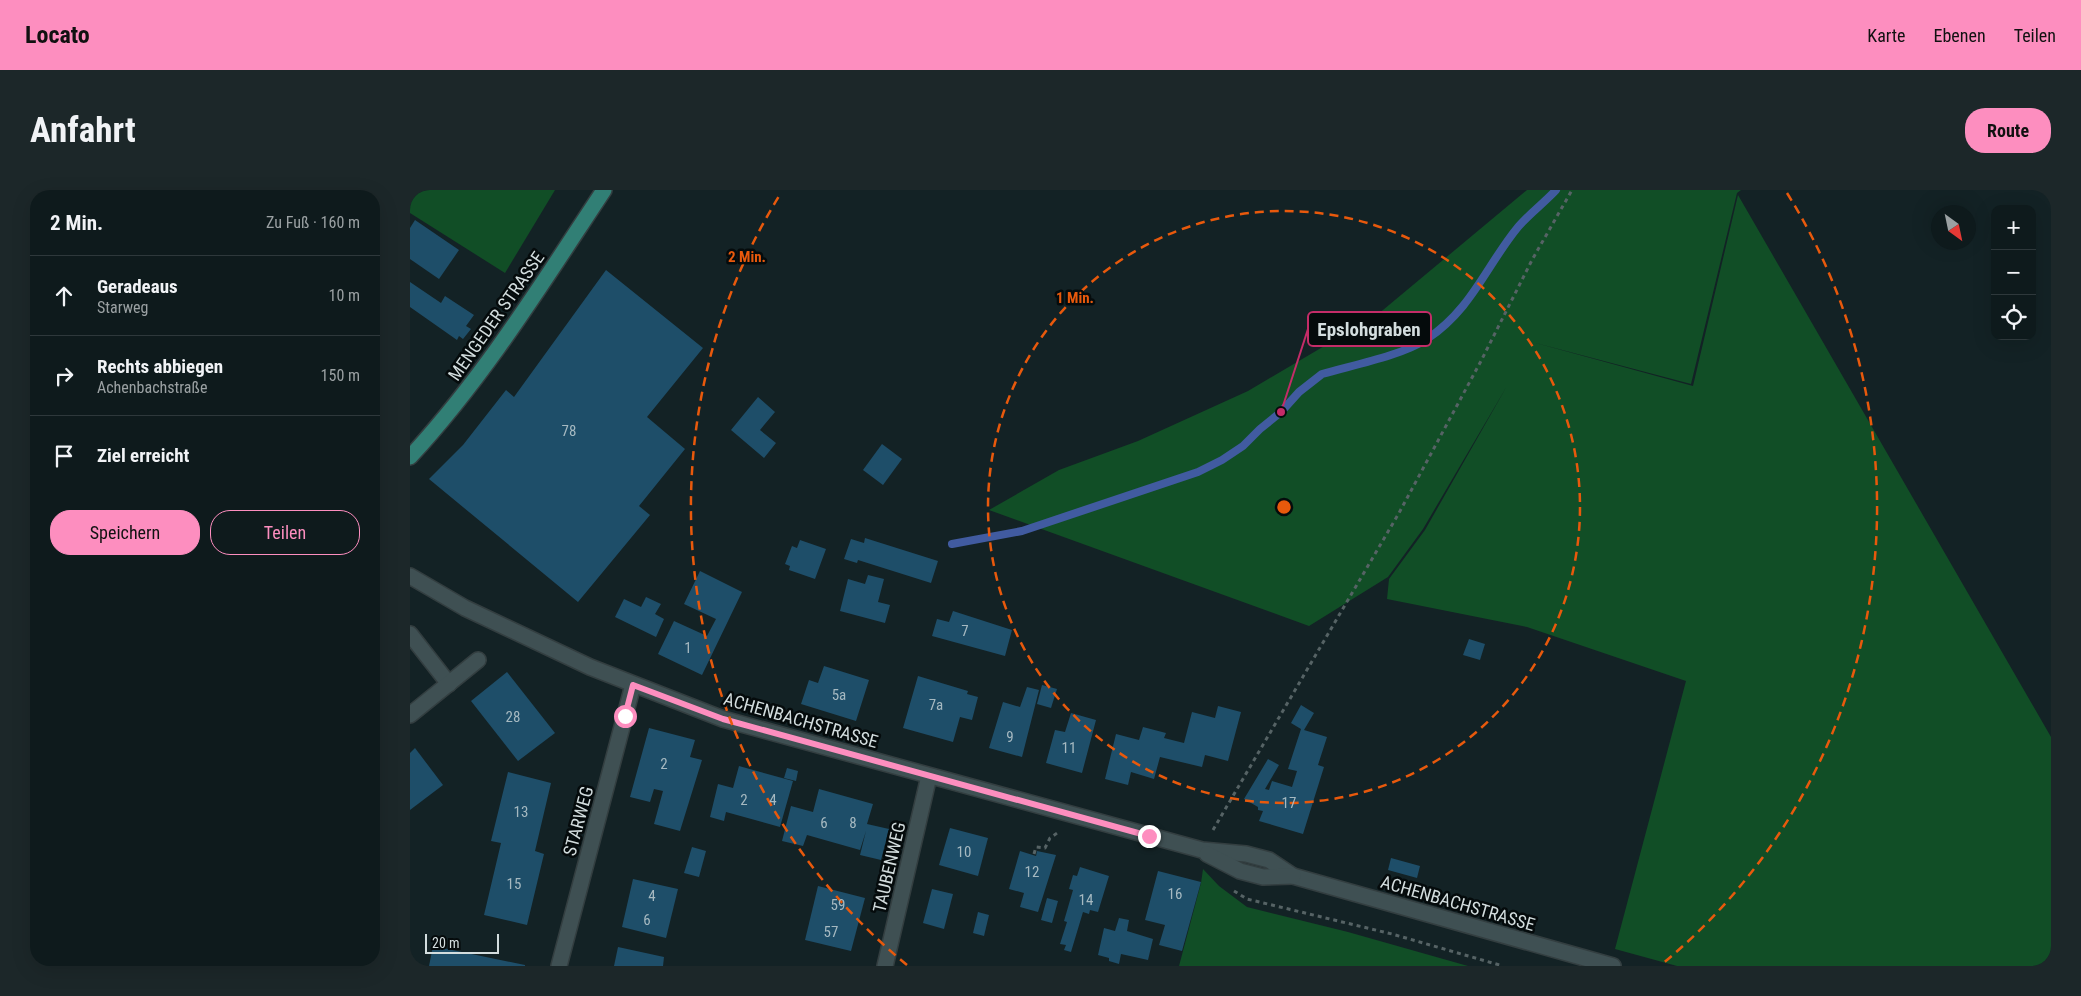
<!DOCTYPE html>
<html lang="de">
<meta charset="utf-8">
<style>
:root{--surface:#0e1a1c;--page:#1c2729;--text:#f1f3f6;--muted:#9ba1a3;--line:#2e383b;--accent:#fd8ebf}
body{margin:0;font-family:"Roboto Condensed",sans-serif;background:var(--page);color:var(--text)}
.controls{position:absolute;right:15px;top:15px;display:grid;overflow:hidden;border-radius:10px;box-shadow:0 5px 20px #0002}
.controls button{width:45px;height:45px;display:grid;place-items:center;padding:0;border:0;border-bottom:1px solid var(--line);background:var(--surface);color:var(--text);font:25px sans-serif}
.compass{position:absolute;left:1521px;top:15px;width:45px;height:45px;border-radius:50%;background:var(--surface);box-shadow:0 5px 20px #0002;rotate:147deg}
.scale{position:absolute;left:15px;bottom:12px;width:74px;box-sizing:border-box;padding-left:5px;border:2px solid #d3ddde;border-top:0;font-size:14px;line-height:18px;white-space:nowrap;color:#d3ddde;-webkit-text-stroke:4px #050b0c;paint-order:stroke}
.stop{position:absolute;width:15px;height:15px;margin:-11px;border:4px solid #fd8ebf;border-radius:50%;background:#fff}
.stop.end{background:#fd8ebf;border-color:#fff;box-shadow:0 1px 5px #0008}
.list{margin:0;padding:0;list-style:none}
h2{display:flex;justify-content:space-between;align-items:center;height:65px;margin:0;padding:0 20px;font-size:21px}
h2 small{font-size:16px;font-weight:400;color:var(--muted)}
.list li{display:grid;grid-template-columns:32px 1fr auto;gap:15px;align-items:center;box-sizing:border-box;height:80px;padding:0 20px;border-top:1px solid var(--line)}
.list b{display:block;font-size:19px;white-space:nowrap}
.list p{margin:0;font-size:16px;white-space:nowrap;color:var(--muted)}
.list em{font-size:16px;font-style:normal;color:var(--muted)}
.actions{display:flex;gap:10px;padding:15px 20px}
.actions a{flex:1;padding:11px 0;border:1px solid var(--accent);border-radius:20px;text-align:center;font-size:18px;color:var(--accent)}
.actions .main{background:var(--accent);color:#111}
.icon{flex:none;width:28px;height:28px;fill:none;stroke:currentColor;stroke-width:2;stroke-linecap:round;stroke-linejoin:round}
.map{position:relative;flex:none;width:1641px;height:776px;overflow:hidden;border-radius:20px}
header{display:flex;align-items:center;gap:30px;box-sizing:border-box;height:70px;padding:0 25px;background:var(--accent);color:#111}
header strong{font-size:24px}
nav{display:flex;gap:28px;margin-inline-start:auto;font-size:18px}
.intro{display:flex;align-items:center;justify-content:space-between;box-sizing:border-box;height:120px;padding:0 30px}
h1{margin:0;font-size:35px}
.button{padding:12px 22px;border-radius:20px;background:var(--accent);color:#111;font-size:18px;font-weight:700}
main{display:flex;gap:30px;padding:0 30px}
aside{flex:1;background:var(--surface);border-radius:20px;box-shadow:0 5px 20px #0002}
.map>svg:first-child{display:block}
.green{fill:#114e26}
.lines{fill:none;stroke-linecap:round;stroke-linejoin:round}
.stream{stroke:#415ba0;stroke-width:8}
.building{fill:#1e4e69}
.minor-casing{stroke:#333e40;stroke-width:18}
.major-casing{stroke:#333e40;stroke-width:18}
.path{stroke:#566365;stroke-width:3;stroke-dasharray:4 4;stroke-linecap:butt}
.minor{stroke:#3f5053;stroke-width:15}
.major{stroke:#317f75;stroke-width:15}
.route{stroke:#fd8ebf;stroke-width:6}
.ring{fill:none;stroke:#e8590c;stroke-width:2.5;stroke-dasharray:9 6}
.labels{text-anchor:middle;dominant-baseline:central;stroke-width:5;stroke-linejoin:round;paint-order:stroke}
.number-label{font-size:15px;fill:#a6b9c1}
.street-label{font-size:18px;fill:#d3ddde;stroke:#050b0c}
.centre{fill:#e8590c;stroke:#050b0c;stroke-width:2.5}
.ring-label{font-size:15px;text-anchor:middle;font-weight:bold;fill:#e8590c;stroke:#050b0c;stroke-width:5;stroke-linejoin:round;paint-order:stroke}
.leader{fill:none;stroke:#c42c68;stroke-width:2}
.callout-dot{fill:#c42c68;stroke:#050b0c;stroke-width:2}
.callout{fill:#050b0c;stroke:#c42c68;stroke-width:2}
.callout-label{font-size:19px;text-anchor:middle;font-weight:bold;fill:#d3ddde}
</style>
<header>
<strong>Locato</strong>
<nav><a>Karte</a><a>Ebenen</a><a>Teilen</a></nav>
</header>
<div class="intro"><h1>Anfahrt</h1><a class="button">Route</a></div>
<main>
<aside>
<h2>2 Min.<small>Zu Fuß · 160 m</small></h2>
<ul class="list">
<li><svg class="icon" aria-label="ahead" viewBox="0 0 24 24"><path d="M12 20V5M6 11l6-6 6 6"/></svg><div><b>Geradeaus</b><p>Starweg</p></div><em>10 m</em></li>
<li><svg class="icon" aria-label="right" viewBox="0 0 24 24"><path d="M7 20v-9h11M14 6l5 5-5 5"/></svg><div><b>Rechts abbiegen</b><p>Achenbachstraße</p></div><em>150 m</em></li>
<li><svg class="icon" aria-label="arrive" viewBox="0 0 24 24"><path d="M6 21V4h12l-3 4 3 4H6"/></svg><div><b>Ziel erreicht</b></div></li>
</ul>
<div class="actions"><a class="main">Speichern</a><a>Teilen</a></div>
</aside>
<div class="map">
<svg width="1641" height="776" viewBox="0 0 1641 776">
<rect width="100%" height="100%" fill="#132225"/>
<g class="green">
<path d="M0 0H145L95 83 0 23Z"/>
<path d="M1117 0H1331L1327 3 1281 194 1122 152 1283 196 1328 5 1641 547V776H1267L1205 759 1276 491 1117 437 977 409 979 389 1015 340 1097 196 1013 339 978 387 899 436 579 320 649 280 728 251 838 201 967 125Z"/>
<path d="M793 679 809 696 837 717 938 742 1058 776H769L791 693Z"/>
</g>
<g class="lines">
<path class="stream" d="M542 354 612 341 788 282 812 270 833 256 850 239 871 222 889 202 912 184C943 175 991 166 1017 149 1062 119 1076 76 1108 37 1119 24 1134 13 1146 0"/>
</g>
<g class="building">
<path d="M5 30 49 60 29 89 0 69V38Z"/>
<path d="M196 80 293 158 237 227 275 259 229 316 240 325 168 412 19 289 53 255 96 200 104 207Z"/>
<path d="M0 92 31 113 35 106 64 125 56 136 61 139 53 149 49 146 47 150 0 117Z"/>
<path d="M348 207 365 222 350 240 366 253 354 268 321 240Z"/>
<path d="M472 254 492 269 473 295 453 280Z"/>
<path d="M455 348 528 371 521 393 448 370 447 373 434 369 441 349 454 353Z"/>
<path d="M390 350 416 359 405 389 379 380 380 376 375 374 382 356 387 358Z"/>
<path d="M290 381 332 402 292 485 248 464 264 431 297 446 306 429 274 414Z"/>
<path d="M458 385 474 389 468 412 480 415 475 433 430 421 438 389 455 394Z"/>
<path d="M236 407 251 414 245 424 254 429 246 447 205 427 214 409 231 417Z"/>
<path d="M543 421 602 440 595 466 522 446 527 429 539 432Z"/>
<path d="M1059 449 1075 454 1070 470 1053 465Z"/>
<path d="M414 476 459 490 446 531 391 514 399 490 408 493Z"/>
<path d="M97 482 145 543 108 571 61 511Z"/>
<path d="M508 486 558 501 557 504 568 507 562 530 550 527 543 552 493 538Z"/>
<path d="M632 495 647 499 641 518 627 514Z"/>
<path d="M617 497 629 500 612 567 579 558 593 512 610 517Z"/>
<path d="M891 515 904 523 894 540 917 547 908 575 914 577 893 644 849 631 853 621 848 620V617L834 609 858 569 869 575 855 599 859 600 862 591 882 597 887 581 878 579 891 539 881 533Z"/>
<path d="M808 516 831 522 818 571 795 565 792 577 750 567 744 589 721 582 718 595 695 589 706 544 729 550 733 537 756 543 754 548 774 553 782 522 805 528Z"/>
<path d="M661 523 686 530 672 583 636 573 645 540 655 542Z"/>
<path d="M239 538 285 550 280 567 292 570 270 641 244 634 253 601 244 599 240 612 220 607Z"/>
<path d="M5 558 33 595 0 620V563Z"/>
<path d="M329 576 383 591 370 637 316 622 314 631 300 627 308 594 323 598Z"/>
<path d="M377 578 388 581 386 591 374 588Z"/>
<path d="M98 582 141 593 125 661 134 664 117 735 74 725 91 653 81 651Z"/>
<path d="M409 599 463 614 457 634 479 639 471 670 450 665 456 641 450 660 397 645 393 656 372 651 381 616 403 622Z"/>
<path d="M540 638 578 648 568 686 529 675Z"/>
<path d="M282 657 296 661 289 687 274 683Z"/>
<path d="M610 661 626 666 627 661 646 665 628 722 610 717 614 703 599 699Z"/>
<path d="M981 668 1010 676 1007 688 978 680Z"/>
<path d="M670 677 699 686 688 722 680 720 679 724 673 722 661 762 654 760 656 755 650 754 657 732 654 731 663 700 659 699 663 685 667 686Z"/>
<path d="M748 681 791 692 772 761 749 755 755 735 735 730Z"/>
<path d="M223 689 268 699 256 748 212 737Z"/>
<path d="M408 696 455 708 441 761 395 750Z"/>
<path d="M522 699 543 704 534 739 513 733Z"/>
<path d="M637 708 648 711 642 733 631 730Z"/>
<path d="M568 722 579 725 574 746 563 743Z"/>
<path d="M709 728 719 730 717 741 743 749 738 770 711 764 709 774 699 771V768L688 765 694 738 705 741Z"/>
<path d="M23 756 115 775V776H19Z"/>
<path d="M208 757 254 767 253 776H204Z"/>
</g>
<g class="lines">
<defs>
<g id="minor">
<path d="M0 386 55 418 180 477 313 529 792 660 836 664 859 670 883 686 1203 776"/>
<path d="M0 444 39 494"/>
<path d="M0 525 68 470"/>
<path d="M797 664 830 681 853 687 883 686"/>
<path d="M149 776 223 495"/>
<path d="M475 776 519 586"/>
</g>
<path id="major" d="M0 267C75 186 133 92 194 0"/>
</defs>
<use href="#minor" class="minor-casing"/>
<use href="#major" class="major-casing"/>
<g class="path">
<path d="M803 640 989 323 1071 171 1122 70 1162 0"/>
<path d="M624 664 626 657 635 658 640 648 650 641"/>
<path d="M824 701 837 709 982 744 1093 776"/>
</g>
<use href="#minor" class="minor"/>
<use href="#major" class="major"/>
</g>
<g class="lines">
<path class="route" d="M215 526 223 495 313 529 739 646"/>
</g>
<g class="ring">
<circle cx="874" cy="317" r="296"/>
<path d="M497 775A593 593 0 0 1 371 3M1377 3A593 593 0 0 1 1251 775"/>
</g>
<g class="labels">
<g class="number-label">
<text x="159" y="241">78</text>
<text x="555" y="441">7</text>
<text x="278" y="458">1</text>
<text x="429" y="505">5a</text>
<text x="526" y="515">7a</text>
<text x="103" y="527">28</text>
<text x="600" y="547">9</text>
<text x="659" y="558">11</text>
<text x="254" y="574">2</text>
<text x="334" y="610">2</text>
<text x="363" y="610">4</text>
<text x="879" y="613">17</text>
<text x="111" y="622">13</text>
<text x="414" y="633">6</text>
<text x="443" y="633">8</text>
<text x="554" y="662">10</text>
<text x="622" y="682">12</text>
<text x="104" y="694">15</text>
<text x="765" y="704">16</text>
<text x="242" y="706">4</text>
<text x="676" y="710">14</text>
<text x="428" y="715">59</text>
<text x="237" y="730">6</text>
<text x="421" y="742">57</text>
</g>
<g class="street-label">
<text transform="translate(86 126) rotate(-55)">MENGEDER STRASSE</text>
<text transform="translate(391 530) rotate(16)">ACHENBACHSTRASSE</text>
<text transform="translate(168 631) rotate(-75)">STARWEG</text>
<text transform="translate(479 677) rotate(-77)">TAUBENWEG</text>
<text transform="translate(1048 713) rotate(16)">ACHENBACHSTRASSE</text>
</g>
</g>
<circle cx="874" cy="317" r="8" class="centre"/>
<g class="ring-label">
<text x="337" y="72">2 Min.</text>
<text x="665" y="113">1 Min.</text>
</g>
<path class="leader" d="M871 222L898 139"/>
<circle class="callout-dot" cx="871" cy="222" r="5"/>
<rect class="callout" x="898" y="122" width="123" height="34" rx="5"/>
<g class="callout-label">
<text x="959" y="146">Epslohgraben</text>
</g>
</svg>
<div class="controls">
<button>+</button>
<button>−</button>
<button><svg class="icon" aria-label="locate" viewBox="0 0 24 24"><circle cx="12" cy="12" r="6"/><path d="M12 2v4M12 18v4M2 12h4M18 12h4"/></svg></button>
</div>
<svg class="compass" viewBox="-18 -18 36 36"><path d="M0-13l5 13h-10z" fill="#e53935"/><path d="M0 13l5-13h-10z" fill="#9ba1a3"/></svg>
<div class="scale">20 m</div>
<div class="stop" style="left:215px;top:526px"></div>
<div class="stop end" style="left:739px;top:646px"></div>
</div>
</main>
